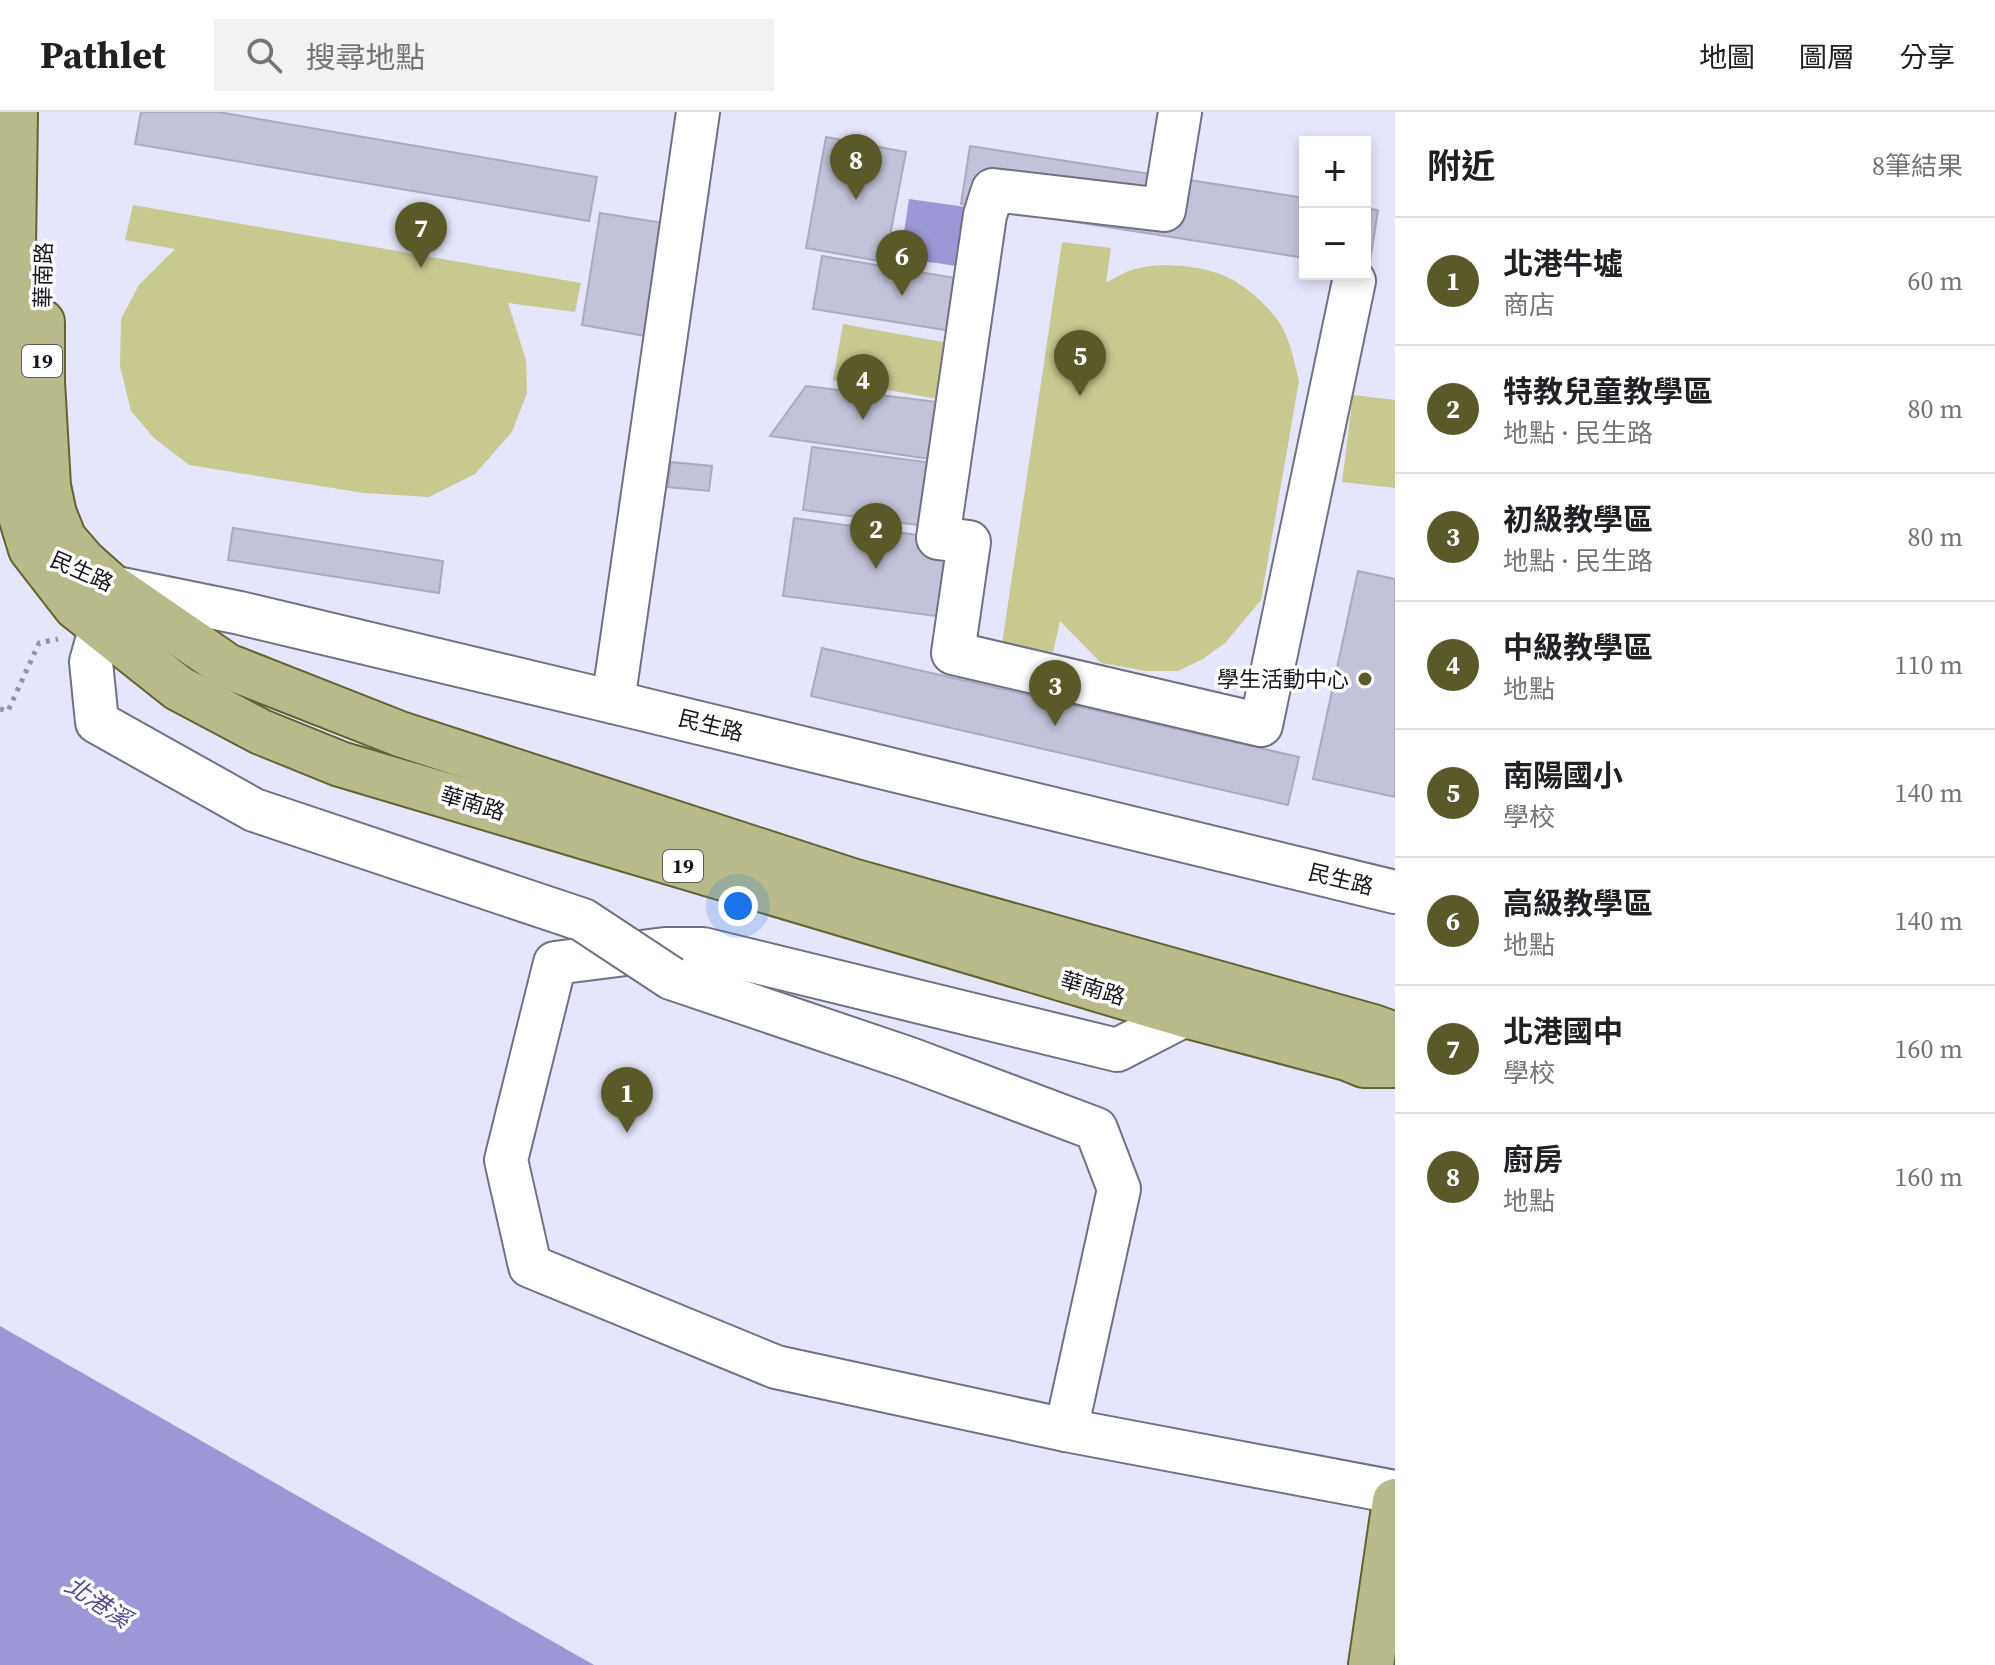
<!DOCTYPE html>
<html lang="zh-TW">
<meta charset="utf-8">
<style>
:root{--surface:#fff;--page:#f2f2f2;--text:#202124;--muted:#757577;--line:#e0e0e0;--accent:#595a27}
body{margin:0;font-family:"Source Serif 4","Noto Sans TC",serif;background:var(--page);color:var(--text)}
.controls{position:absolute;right:24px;top:24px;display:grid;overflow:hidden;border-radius:0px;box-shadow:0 4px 12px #0003}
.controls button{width:72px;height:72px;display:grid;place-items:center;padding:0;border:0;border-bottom:2px solid var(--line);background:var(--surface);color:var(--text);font:40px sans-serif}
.you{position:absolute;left:738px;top:794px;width:28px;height:28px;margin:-20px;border:6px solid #fff;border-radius:50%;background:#1a73e8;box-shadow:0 0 0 12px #1a73e833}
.badge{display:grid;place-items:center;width:52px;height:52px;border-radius:50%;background:var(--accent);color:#fff;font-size:26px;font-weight:700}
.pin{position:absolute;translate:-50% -66px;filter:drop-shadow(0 2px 4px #0008)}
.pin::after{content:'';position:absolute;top:42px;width:28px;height:24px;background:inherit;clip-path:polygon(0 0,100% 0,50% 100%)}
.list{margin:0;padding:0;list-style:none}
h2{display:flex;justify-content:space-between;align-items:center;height:104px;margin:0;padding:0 32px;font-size:34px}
h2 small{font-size:26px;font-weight:400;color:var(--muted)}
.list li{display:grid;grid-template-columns:52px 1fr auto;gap:24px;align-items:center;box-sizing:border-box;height:128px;padding:0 32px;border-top:2px solid var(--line)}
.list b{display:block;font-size:30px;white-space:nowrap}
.list p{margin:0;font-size:26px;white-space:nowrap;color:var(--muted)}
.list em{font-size:26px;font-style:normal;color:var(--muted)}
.icon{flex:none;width:44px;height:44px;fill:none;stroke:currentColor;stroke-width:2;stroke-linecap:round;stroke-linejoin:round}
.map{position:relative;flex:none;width:1395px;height:1553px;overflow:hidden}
header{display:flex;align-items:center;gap:48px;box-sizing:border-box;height:112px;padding:0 40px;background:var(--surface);border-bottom:2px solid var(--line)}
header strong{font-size:38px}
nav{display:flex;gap:44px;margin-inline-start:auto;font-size:28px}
.search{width:560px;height:72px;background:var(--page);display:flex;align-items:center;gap:20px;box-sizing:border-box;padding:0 28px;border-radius:0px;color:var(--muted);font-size:30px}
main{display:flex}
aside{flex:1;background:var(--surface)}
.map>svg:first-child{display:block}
.green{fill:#c7c98f}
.water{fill:#9c98d8}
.building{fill:#c2c2d8;stroke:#abaabf;stroke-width:2}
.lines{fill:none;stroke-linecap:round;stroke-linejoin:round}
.minor-casing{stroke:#717184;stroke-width:46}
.major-casing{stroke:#626330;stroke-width:48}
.path{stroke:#9393a3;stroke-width:5;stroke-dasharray:4 6;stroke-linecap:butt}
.minor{stroke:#fff;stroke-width:42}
.major{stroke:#b9ba89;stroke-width:44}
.minor-bridge-casing{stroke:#717184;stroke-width:46;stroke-linecap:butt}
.minor-bridge{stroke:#fff;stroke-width:42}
.poi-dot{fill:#595a27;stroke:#fff;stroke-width:3}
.labels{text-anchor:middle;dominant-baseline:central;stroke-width:7;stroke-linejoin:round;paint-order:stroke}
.shield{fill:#fff;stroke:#5c5c61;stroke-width:2}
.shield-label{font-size:20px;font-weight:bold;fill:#16161d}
.street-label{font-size:22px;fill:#16161d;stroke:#fff}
.poi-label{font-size:22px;fill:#16161d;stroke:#fff;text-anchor:end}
.water-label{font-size:24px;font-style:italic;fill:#534997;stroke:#fff}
</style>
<header>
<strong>Pathlet</strong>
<div class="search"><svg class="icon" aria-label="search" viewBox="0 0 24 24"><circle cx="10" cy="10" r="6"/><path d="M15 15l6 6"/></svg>搜尋地點</div>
<nav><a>地圖</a><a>圖層</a><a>分享</a></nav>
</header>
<main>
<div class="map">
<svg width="1395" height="1553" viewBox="0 0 1395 1553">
<rect width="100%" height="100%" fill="#e5e5fb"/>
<g class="green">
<path d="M133 93 581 171 575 200 508 191 526 248 527 281 512 320 475 362 429 385 364 381 189 353 154 326 131 299 120 254 121 207 139 173 175 137 125 128Z"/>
<path d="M1062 130 1111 136 1106 170C1114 167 1121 162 1129 159 1157 149 1200 153 1227 165 1245 173 1268 194 1279 210 1290 226 1294 250 1299 269L1261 488 1225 531 1203 547 1178 559H1146L1101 551 1060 509 1053 540 1002 532Z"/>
<path d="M843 212 987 238 976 294 833 268Z"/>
<path d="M1353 283 1395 288V376L1342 370Z"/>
</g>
<g class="water">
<path d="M909 87 973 96 964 155 900 146Z"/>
<path d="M0 1214 594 1553H0Z"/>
</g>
<g class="building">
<path d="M141 0H218L597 65 589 109 135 32Z"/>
<path d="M826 25 906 40 885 150 806 136Z"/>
<path d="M970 34 1305 86V146L961 92Z"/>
<path d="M1365 96 1378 98 1369 156 1365 155Z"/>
<path d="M600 101 670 112 651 225 582 213Z"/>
<path d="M822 144 992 172 983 224 813 197Z"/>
<path d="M806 274 946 291 938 348 770 324Z"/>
<path d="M812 335 956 354 948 417 803 398Z"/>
<path d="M671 350 712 354 709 379 668 375Z"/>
<path d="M794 406 969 430 958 507 783 484Z"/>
<path d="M233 416 443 449 439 481 228 448Z"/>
<path d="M1358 459 1395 467V685L1313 667Z"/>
<path d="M822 536 1299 645 1288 693 811 584Z"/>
</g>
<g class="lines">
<defs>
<g id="minor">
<path d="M1180 0 1164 98 993 78 985 103 938 426 969 430 953 541 1261 613 1354 169"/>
<path d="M613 590 698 0"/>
<path d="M583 808 254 698 97 610 91 550 112 475 240 501 613 590 1395 780"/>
<path d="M671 866 910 947 1096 1017 1119 1077 1066 1318"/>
<path d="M1185 903 1117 938 703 837H665L555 851 506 1048 530 1154 776 1255 1066 1318 1395 1380"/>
</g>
<g id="major">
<path d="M15 0 11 271 15 385 31 437 76 495 178 576 261 620 340 652 1185 903 1347 946 1364 953H1395"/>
<path d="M42 210V270L48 374 54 402 64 427 84 450 112 475 227 554 400 622 852 769 1373 915 1395 923"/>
<path d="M1371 1553 1395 1389"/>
</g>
</defs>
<use href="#minor" class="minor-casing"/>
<use href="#major" class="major-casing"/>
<path class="path" d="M0 597 8 599 39 531 58 527"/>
<use href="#minor" class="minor"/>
<use href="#major" class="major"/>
<defs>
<path id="minor-bridge" d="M583 808 671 866"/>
</defs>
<use href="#minor-bridge" class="minor-bridge-casing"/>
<use href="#minor-bridge" class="minor-bridge"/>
</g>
<circle class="poi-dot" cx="1365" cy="567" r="8"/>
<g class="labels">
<g class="shield">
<rect x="22" y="233" width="40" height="32" rx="6"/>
<rect x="663" y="738" width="40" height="32" rx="6"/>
</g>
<g class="shield-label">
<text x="42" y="249">19</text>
<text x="683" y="754">19</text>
</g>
<g class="street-label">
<text transform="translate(43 163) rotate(-89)">華南路</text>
<text transform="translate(82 459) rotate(24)">民生路</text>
<text transform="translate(711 613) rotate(14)">民生路</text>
<text transform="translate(473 691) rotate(17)">華南路</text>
<text transform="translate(1341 767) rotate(14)">民生路</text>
<text transform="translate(1093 876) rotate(17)">華南路</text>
</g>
<g class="poi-label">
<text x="1349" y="567">學生活動中心</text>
</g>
<g class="water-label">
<text transform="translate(98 1490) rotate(33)">北港溪</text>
</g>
</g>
</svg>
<div class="controls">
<button>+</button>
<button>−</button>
</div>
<div class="you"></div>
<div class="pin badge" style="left:627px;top:1021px">1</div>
<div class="pin badge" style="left:876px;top:457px">2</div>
<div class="pin badge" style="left:1055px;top:614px">3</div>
<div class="pin badge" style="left:863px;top:308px">4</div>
<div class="pin badge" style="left:1080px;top:284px">5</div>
<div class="pin badge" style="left:902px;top:184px">6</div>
<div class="pin badge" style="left:421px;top:156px">7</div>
<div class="pin badge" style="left:856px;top:88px">8</div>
</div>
<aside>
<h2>附近<small>8筆結果</small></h2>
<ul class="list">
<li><span class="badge">1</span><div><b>北港牛墟</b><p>商店</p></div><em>60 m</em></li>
<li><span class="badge">2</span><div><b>特教兒童教學區</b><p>地點 · 民生路</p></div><em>80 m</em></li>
<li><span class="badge">3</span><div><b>初級教學區</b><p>地點 · 民生路</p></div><em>80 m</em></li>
<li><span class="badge">4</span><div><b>中級教學區</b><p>地點</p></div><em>110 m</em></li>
<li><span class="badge">5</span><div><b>南陽國小</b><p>學校</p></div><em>140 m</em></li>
<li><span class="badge">6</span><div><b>高級教學區</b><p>地點</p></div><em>140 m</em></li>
<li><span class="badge">7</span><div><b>北港國中</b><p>學校</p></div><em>160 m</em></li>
<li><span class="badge">8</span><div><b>廚房</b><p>地點</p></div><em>160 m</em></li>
</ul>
</aside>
</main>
